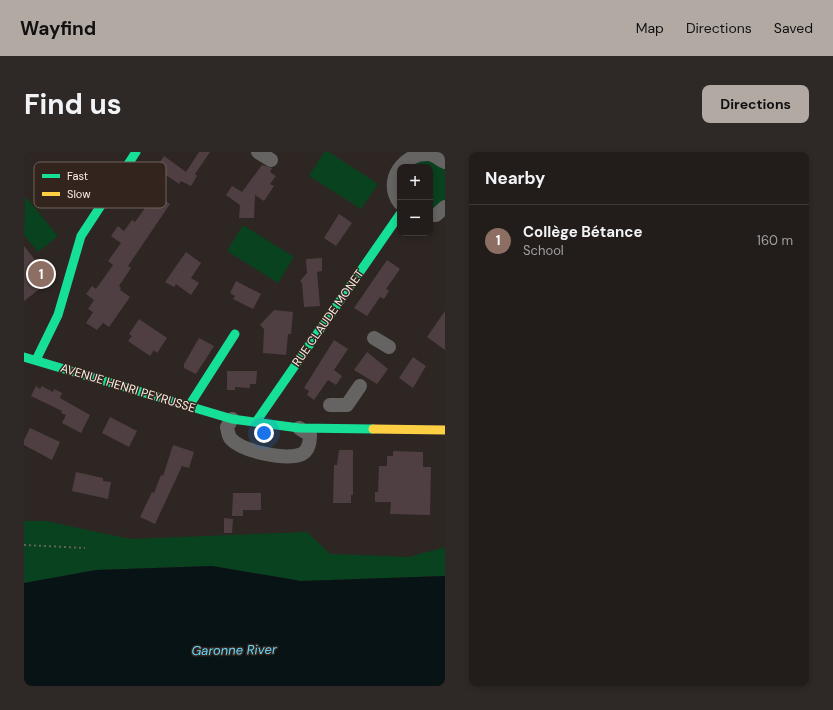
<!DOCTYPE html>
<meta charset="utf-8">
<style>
:root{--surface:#221c1a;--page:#2e2927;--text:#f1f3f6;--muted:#a2a1a2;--line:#3f3a39;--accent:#b2a9a3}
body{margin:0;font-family:"DM Sans",sans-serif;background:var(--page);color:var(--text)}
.controls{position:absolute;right:12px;top:12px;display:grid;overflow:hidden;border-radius:8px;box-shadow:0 2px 6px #0003}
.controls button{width:36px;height:36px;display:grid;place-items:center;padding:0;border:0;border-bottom:1px solid var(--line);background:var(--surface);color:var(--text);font:20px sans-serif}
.you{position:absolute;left:240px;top:281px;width:14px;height:14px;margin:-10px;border:3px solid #fff;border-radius:50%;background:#1a73e8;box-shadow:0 0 0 6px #1a73e833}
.badge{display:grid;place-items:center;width:26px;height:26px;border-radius:50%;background:var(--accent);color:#fff;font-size:13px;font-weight:700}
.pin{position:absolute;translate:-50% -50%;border:2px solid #fff;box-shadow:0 1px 4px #0006}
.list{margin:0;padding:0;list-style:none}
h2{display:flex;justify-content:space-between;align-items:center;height:52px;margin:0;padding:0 16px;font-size:17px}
h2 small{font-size:13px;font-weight:400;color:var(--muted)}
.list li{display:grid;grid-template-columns:26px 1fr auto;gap:12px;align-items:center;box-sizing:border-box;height:72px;padding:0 16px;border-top:1px solid var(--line)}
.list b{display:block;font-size:15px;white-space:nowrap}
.list p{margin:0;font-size:13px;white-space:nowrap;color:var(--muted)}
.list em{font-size:13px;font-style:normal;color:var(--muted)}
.map{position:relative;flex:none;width:421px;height:534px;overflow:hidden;border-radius:8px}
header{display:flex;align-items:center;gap:24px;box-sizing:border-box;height:56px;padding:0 20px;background:var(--accent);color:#111}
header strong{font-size:19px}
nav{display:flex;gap:22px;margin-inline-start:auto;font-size:14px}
.intro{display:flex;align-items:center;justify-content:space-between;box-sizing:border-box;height:96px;padding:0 24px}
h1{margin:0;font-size:28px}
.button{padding:10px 18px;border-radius:8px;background:var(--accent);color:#111;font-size:14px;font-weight:700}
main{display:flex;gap:24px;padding:0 24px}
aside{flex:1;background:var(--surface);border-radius:8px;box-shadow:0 2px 6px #0003}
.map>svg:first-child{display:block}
.green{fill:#09421f}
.water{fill:#081316}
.building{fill:#503f42}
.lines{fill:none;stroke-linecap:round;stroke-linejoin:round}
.path{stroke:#65625e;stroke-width:2;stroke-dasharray:2 3;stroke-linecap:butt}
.street{stroke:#666462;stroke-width:14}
.fast{stroke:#16e098;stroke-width:9}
.slow{stroke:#ffcf43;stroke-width:9}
.labels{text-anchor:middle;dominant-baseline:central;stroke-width:3;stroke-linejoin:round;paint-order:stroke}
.street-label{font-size:12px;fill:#f9efe9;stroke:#33251d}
.water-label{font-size:13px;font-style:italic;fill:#65d9fb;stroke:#33251d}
.key{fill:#33251d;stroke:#6e625a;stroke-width:1}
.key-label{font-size:11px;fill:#f9efe9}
</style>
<header>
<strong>Wayfind</strong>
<nav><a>Map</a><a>Directions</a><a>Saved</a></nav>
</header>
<div class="intro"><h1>Find us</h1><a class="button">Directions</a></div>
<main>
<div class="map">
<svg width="421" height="534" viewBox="0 0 421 534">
<rect width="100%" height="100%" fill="#2e2622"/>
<g class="green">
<path d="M300 0H305L354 32 337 57 285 24Z"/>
<path d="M407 7 421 14V52L406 59V15H386L391 11Z"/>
<path d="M1 44 34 84 14 100 0 83Z"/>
<path d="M219 73 270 105 254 131 203 99Z"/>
<path d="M0 369H22L106 387 283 380 306 402 385 405 421 395V424L277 429 188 414 72 418 0 431Z"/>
</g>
<path class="water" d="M188 414 277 429 421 424V534H0V431L72 418Z"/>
<g class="building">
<path d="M175 0H186L171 22 173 24 167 34 157 29 155 32 142 23 139 27 129 20 140 4 162 20Z"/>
<path d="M238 13 248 16 246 20 252 24 246 32 250 34 240 49 231 43 230 66H215L216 53 202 43 208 34 218 40Z"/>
<path d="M131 42 146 52 104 114 107 116 95 134 97 136 96 138 106 145 85 175 79 171 73 178 62 171 69 160 64 157 70 148 62 142 68 134 72 137 89 113 84 109 97 91 87 84 94 74 100 79 108 68 111 70Z"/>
<path d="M315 62 328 71 312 94 300 86Z"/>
<path d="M0 94 27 128 0 149Z"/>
<path d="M162 100 177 111 167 126 175 131 167 143 152 132 150 135 141 130Z"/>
<path d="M298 106V119L293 120 296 154 280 155 278 131 276 129 283 121 282 107Z"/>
<path d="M363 108 376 117 362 137 365 139 360 147 356 145 343 164 330 156Z"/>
<path d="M212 129 237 142 229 157 209 147 211 144 206 141Z"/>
<path d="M250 158 269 160 267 182H264L262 203 239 201 240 177 236 173Z"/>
<path d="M421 159V198L403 185Z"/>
<path d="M115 167 143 186 133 201 130 198 126 204 104 189 108 184 105 182Z"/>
<path d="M175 186 190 194 172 222 160 216V212Z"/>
<path d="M310 188 324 197 310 218 318 224 312 233 304 228 290 248 283 243 285 239 280 236Z"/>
<path d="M343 200 364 217 353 232 330 218Z"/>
<path d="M389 205 402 214 389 236 375 226Z"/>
<path d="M203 219H233L232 232H226V236L211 235V238H203Z"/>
<path d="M12 234 16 237 18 234 29 240 30 237 38 241 36 246 66 263 57 281 38 271 42 263 37 261 38 259 7 244Z"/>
<path d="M86 265 113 279 105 295 78 281Z"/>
<path d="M6 276 36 290 28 308 0 293V288Z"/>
<path d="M149 293 170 300 165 316 158 314 131 372 116 365 128 340 130 341 137 323 139 324Z"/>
<path d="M315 298H329V343H327V351H309L310 313H313Z"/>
<path d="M369 299 399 300V315H407L406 363 366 362 367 350H351V340H354L355 314H363V304H369Z"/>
<path d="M52 320 79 326V329L87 330 84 347 48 339Z"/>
<path d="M209 341H237V358H219V364H208Z"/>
<path d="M200 366 209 367 208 381H200Z"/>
</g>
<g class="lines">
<path class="path" d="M0 393 61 396"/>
<g class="street">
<path d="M234 0 247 8"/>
<path d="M376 51C359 30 379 1 404 2 410 2 416 8 421 10"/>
<path d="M406 63H412L421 55"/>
<path d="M350 186 365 195"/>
<path d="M306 253H323L336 234"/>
<path d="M208 267 203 275C204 279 204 284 207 287 218 299 262 309 278 302 285 298 286 290 286 283L275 276"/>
</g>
<g class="fast">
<path d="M0 205 208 267 275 276 349 277"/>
<path d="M12 208 34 163 57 84 112 0"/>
<path d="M165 254 211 182"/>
<path d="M232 270 376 62"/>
</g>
<path class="slow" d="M349 277 421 278"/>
</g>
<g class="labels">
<g class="street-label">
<text transform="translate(304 166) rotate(-55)">RUE CLAUDE MONET</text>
<text transform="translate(104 236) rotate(17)">AVENUE HENRI PEYRUSSE</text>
</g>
<g class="water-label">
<text transform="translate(210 498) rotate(-1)">Garonne River</text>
</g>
</g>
<rect x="10" y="10" width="132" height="46" rx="6" class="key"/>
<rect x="18" y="22" width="18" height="4" fill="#16e098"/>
<rect x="18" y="40" width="18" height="4" fill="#ffcf43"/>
<g class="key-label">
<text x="43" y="28">Fast</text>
<text x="43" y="46">Slow</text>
</g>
</svg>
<div class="controls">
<button>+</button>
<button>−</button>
</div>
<div class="you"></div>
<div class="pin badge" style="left:17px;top:122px;background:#8d6e63">1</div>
</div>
<aside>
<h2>Nearby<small></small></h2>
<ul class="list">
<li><span class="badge" style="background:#8d6e63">1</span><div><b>Collège Bétance</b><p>School</p></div><em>160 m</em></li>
</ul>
</aside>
</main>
